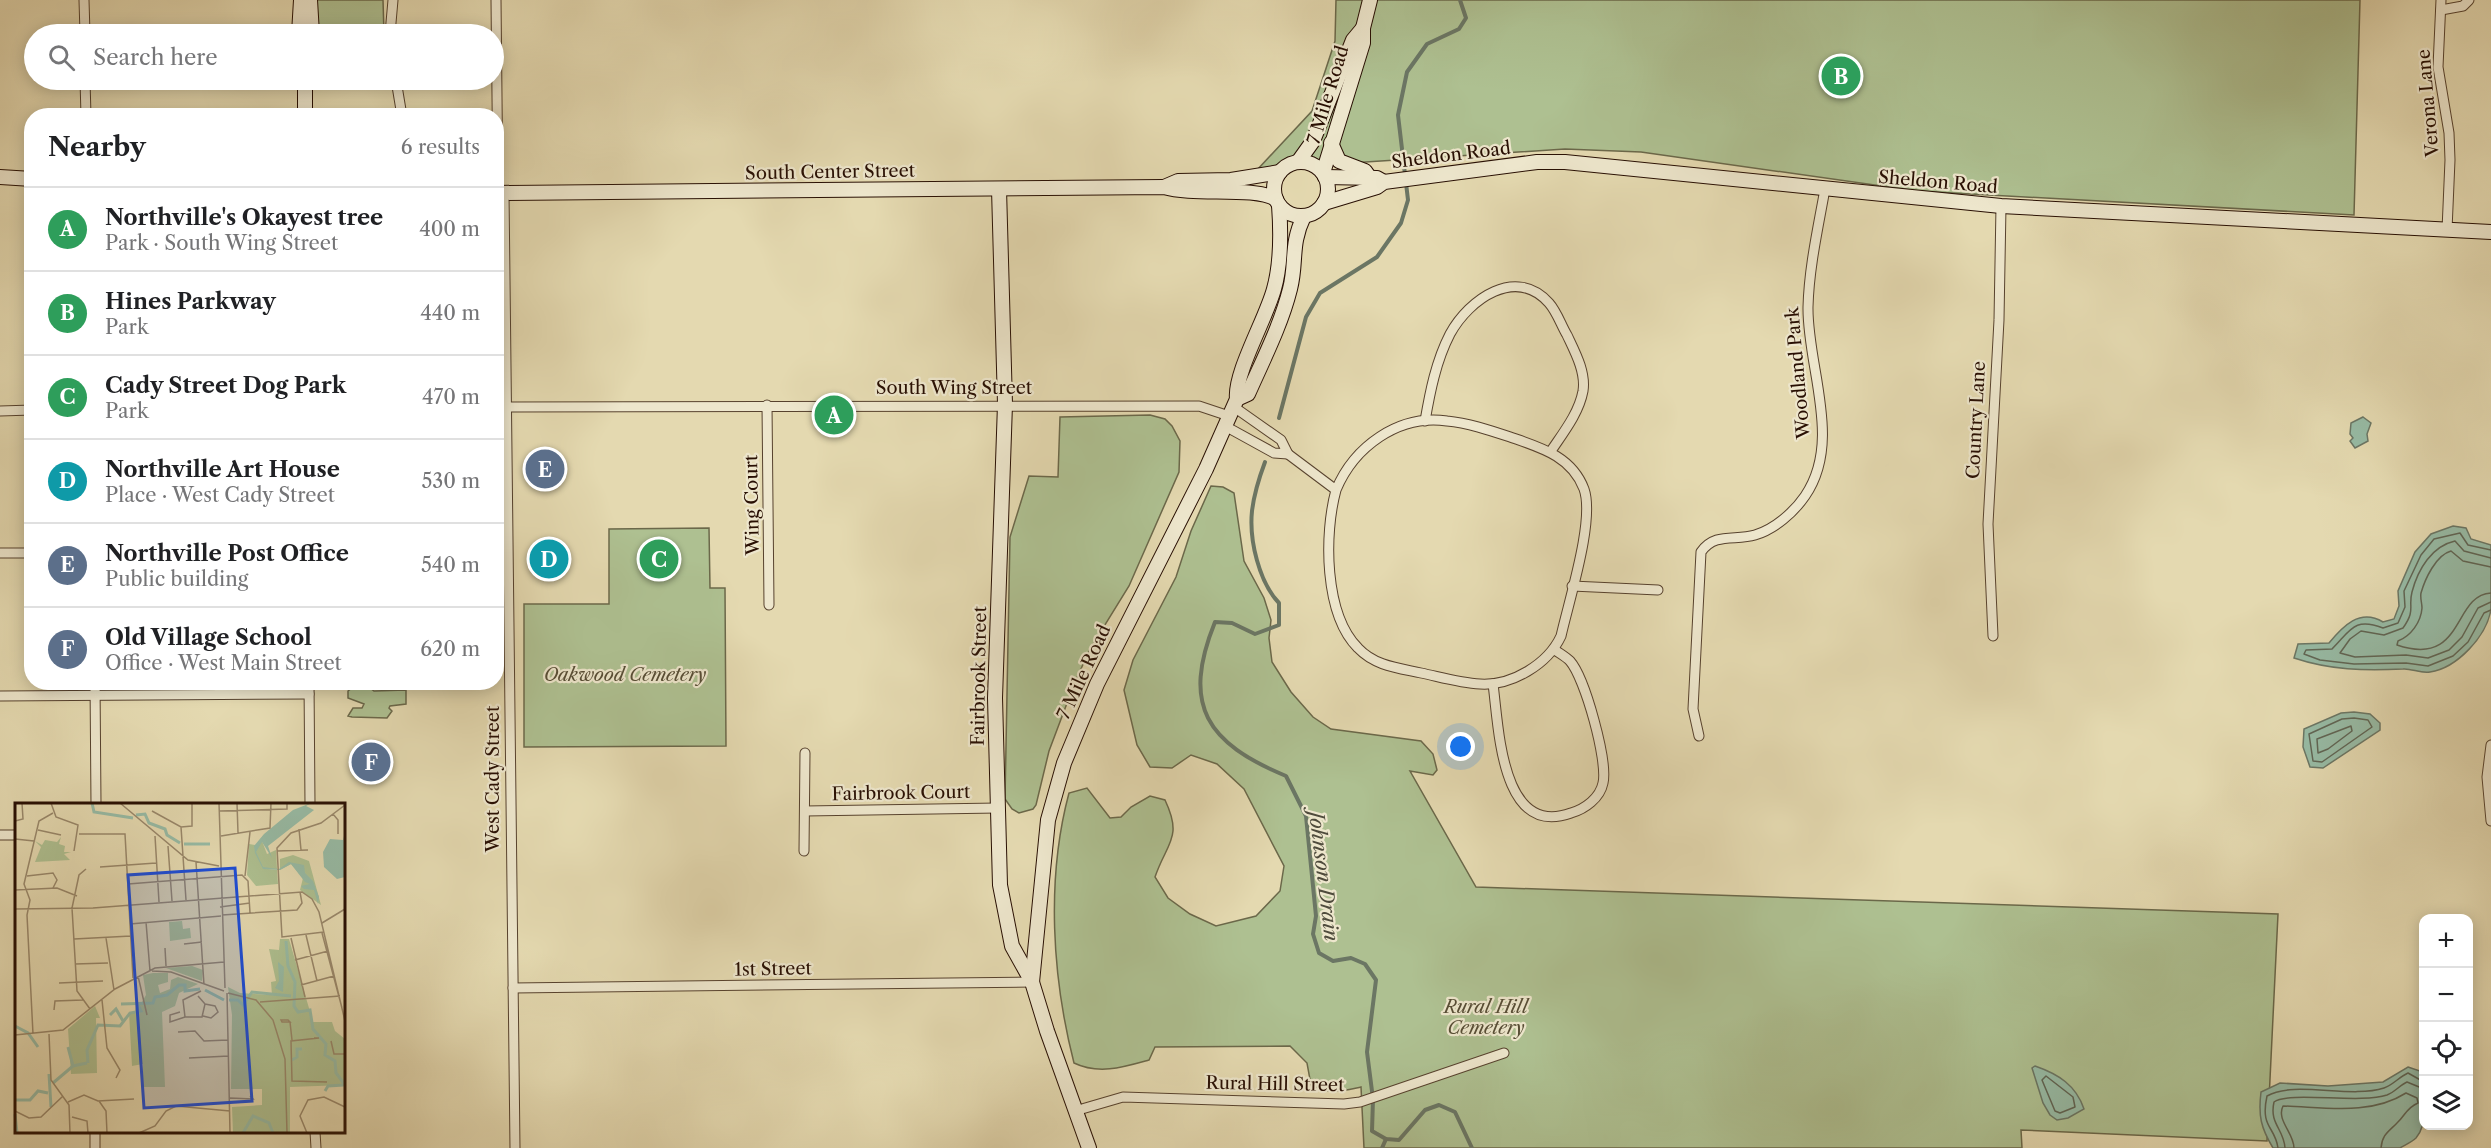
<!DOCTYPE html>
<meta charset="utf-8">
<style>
:root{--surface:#fff;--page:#f2f2f2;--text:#202124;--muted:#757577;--line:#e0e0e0;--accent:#111827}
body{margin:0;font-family:"Libre Caslon Text",serif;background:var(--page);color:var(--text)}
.controls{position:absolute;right:18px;bottom:18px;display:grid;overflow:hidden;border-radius:12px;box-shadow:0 3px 15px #0003}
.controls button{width:54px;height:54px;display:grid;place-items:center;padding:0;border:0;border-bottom:2px solid var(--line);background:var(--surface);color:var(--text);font:30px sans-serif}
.you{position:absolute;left:1461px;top:747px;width:21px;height:21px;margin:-15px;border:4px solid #fff;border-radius:50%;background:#1a73e8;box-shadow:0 0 0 9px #1a73e833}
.badge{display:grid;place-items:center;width:39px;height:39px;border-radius:50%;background:var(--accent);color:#fff;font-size:20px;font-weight:700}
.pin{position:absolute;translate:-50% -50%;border:3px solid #fff;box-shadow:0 2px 6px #0006}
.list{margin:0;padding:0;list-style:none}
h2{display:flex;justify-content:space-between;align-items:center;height:78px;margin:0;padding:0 24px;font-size:26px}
h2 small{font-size:20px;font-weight:400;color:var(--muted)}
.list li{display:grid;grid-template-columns:39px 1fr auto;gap:18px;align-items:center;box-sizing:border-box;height:84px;padding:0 24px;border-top:2px solid var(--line)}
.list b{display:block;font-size:22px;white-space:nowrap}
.list p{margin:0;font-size:20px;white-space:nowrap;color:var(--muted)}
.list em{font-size:20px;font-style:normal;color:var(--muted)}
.icon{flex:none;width:33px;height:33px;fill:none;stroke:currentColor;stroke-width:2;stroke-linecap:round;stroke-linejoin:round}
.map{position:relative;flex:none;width:2491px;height:1148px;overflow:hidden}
.search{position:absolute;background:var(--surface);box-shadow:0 3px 15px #0003;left:24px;top:24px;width:480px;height:66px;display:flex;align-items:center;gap:15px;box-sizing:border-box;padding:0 21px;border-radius:33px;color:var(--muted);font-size:22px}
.panel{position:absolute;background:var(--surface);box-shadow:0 3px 15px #0003;left:24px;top:108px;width:480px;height:582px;border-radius:24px}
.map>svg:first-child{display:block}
.green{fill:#aec091;stroke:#6b684a;stroke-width:1.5}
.water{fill:#97bba5;stroke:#6b7664;stroke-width:1.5}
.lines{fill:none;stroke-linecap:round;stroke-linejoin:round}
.shore{stroke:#606554;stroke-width:1.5}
.stream{stroke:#6b7664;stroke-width:4}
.street-casing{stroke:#57422e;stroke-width:11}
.secondary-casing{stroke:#280f03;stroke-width:16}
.street{stroke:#ede6cc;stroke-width:9}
.secondary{stroke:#ede6cc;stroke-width:14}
.labels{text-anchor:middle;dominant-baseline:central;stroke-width:4.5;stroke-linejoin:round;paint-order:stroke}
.street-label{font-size:18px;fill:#280f03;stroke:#ede6cc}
.park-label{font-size:18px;font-style:italic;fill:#574d35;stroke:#ede6cc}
.water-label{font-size:20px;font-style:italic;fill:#4f4b3c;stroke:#ede6cc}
.inset-river{fill:none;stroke:#97bba5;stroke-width:3}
.inset-road{fill:none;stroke:#99886b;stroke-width:1.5}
.view{fill:#1d4ed8;fill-opacity:0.15;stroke:#1d4ed8;stroke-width:3}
.inset-edge{fill:none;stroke:#280f03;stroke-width:3}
</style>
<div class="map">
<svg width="2491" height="1148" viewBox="0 0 2491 1148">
<rect width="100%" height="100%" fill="#e4d9b0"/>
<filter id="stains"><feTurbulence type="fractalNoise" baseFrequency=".00333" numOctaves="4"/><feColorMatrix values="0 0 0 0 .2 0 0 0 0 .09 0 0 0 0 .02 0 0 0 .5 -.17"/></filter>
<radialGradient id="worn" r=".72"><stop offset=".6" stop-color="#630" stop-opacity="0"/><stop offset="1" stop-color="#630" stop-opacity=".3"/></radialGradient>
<g class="green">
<path d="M312 0H383L384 34H315Z"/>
<path d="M1336 0H2360L2354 215 1917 191 1641 152 1565 149 1258 169 1312 111 1335 41Z"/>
<path d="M1150 415 1165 419 1172 426 1180 441 1179 472 1129 586 1090 649 1075 682 1049 751 1036 805 1033 809 1019 813 1012 809 1005 799 1010 537 1029 476 1058 477 1060 417Z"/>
<path d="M1211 486 1223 487 1234 493 1244 561 1264 598 1271 620 1269 638 1272 662 1291 692 1313 717 1331 729 1421 741 1433 754 1437 770 1433 775 1410 771 1476 887 2278 914 2267 1141 2021 1130 2022 1148H1364L1361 1087C1342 1091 1329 1095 1311 1085L1307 1063 1290 1046 1155 1047 1149 1060C1124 1067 1099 1075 1074 1063 1052 977 1046 879 1069 793L1087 788 1110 818 1121 817 1131 807 1150 796 1165 800C1183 838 1167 842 1155 877L1168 898 1190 914 1216 926 1256 916 1280 891 1284 866 1244 789 1217 764 1191 755 1172 768 1150 767 1137 745 1124 690 1133 660 1176 577 1191 531Z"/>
<path d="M709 528 710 588H725L726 746 524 747V604H609V529Z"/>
<path d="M352 688H370L374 691 406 690V704L390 706 389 708 392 711 387 718 352 717 348 716 353 708H362L364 704 348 698V691Z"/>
</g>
<g class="water">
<path d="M2363 417 2371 423 2367 434 2368 441 2355 448 2350 441 2353 438 2350 434 2351 423Z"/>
<path d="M2453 526 2466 528 2471 539 2491 545C2491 565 2491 589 2491 609 2487 636 2457 668 2430 672 2421 674 2411 668 2403 669 2364 671 2330 670 2294 658L2298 644 2329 643C2343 626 2360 608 2383 622L2394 619 2399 606 2398 591 2415 552 2431 534Z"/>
<path d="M2354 712 2370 714 2380 723V730L2323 768 2310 767 2303 747 2304 729 2341 713Z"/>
<path d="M2035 1066C2058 1074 2076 1085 2084 1109L2068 1118 2057 1120 2050 1115 2043 1103 2032 1068Z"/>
<path d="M2408 1067 2420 1071C2424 1089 2430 1122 2416 1138 2412 1142 2405 1145 2400 1148H2273C2261 1128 2258 1116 2261 1092L2280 1083 2328 1086 2383 1082Z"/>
</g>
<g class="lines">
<g class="shore">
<path d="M2491 550 2468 545 2460 533 2434 539 2421 555 2404 591 2405 607 2398 623 2383 628C2354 617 2351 630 2332 649L2306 650 2304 654 2320 660 2354 664 2406 663 2428 666 2453 656 2468 642 2484 613 2491 610"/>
<path d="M2491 558 2464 551 2455 541C2432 546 2418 569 2412 592 2408 607 2416 610 2403 628L2384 635 2361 631 2350 639 2340 653 2355 657 2406 655 2428 658 2449 650 2462 637 2478 608 2491 602"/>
<path d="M2491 567 2463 561 2451 551C2436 555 2425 579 2421 593 2420 598 2422 603 2422 608 2421 622 2411 636 2398 641L2397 645C2465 668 2452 595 2491 593"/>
<path d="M2354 718 2368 720 2372 727 2322 762 2313 761 2309 734 2342 719Z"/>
<path d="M2351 726 2352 731 2328 749 2318 753 2317 739Z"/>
<path d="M2046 1076 2073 1097 2075 1107 2060 1113 2055 1111 2042 1080Z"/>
<path d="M2278 1148C2275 1126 2260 1128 2267 1096 2294 1080 2350 1099 2384 1088 2393 1085 2399 1077 2408 1073L2424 1082"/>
<path d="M2285 1148C2284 1129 2269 1124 2274 1102 2289 1091 2360 1104 2387 1095 2395 1092 2400 1085 2407 1082L2424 1089"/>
<path d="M2294 1148C2294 1133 2276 1120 2283 1106 2324 1107 2370 1116 2406 1093L2417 1098 2418 1103C2406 1108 2405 1116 2397 1123 2388 1132 2382 1135 2381 1148"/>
</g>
<g class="stream">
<path d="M1279 418 1306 317 1320 293 1377 257 1401 223 1408 200 1398 115 1407 72 1427 44 1459 29 1466 18 1460 0"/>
<path d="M1265 462C1259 478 1254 494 1252 511 1249 540 1259 582 1279 603V625L1255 634 1232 623 1215 622C1181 706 1207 743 1286 776L1306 816 1316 916 1313 934 1319 953 1333 961 1351 958 1365 964 1376 980 1367 1052 1373 1099 1372 1131 1386 1139 1399 1140 1425 1110 1439 1105 1455 1112 1472 1148"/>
<path d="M1382 1148 1386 1139"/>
</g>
<defs>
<g id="street">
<path d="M84 0 85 34"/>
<path d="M496 0 498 193"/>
<path d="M2441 0 2438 67 2449 133 2450 160 2447 230"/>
<path d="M2441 10 2463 6 2469 0"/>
<path d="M390 34 393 0"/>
<path d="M85 80 86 116"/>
<path d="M396 80 402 116"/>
<path d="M504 193 515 1148"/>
<path d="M767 405 769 605"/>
<path d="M496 407 1199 406 1229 416"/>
<path d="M0 411 32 410"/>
<path d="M1425 421C1430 392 1436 361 1450 334 1469 299 1516 266 1549 303 1557 312 1561 325 1567 335 1575 352 1586 372 1583 391 1579 413 1563 433 1551 451"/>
<path d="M1225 426 1274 453 1288 454 1281 440 1234 407"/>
<path d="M1288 454 1336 490C1324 534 1324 614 1358 648 1375 666 1398 668 1421 673 1440 677 1460 683 1480 684 1512 686 1548 664 1561 636 1569 600 1595 520 1584 489 1572 457 1542 448 1513 438 1492 431 1469 423 1447 421 1398 414 1354 447 1336 490"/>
<path d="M0 553H32"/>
<path d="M1572 586 1658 590"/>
<path d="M1993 636 1988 524 1999 320 2001 206"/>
<path d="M95 682 96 804"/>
<path d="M309 682 310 804"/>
<path d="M1493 684C1499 729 1501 838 1571 813 1585 809 1600 798 1603 783 1608 761 1585 678 1570 661 1566 657 1559 653 1555 650"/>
<path d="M0 696 309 694"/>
<path d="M1699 736 1693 709 1701 552C1715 532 1735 541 1755 535 1775 529 1794 512 1805 496 1843 441 1807 367 1808 307 1809 268 1818 228 1825 189"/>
<path d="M2491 745 2487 777 2491 821"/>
<path d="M805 811 998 808"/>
<path d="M0 835H16"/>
<path d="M804 851 805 753"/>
<path d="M513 988 1032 982"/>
<path d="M1075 1111 1123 1097 1344 1104 1360 1102 1504 1053"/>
<path d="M315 1132 316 1148"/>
<path d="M95 1148V1132"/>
</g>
<g id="secondary">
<path d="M310 0 312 34"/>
<path d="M299 34 301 0"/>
<path d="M305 80V116"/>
<path d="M1331 143 1339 161 1365 171 1370 178"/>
<circle cx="1301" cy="189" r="27"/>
<path d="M1298 162 1313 141 1353 40 1363 28"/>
<path d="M1323 173 1363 43V28L1370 0"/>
<path d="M0 177 32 179"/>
<path d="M1325 177 1377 178 1384 182"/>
<path d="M1164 187 1178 181 1231 180 1280 172"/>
<path d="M999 189 1005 404 995 698 1000 885 1012 946 1032 982 1047 1031 1089 1148"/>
<path d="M496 193 1164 187C1195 196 1253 186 1276 199"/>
<path d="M1324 203 1377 187 1384 182 1537 162H1565L2001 206 2491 232"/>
<path d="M1237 399 1248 394C1263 360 1281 325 1290 289 1297 262 1290 245 1304 216"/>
<path d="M1032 982 1048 820 1064 763 1097 684 1206 469 1237 399C1234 373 1266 319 1274 289 1281 264 1281 232 1279 205"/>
</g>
</defs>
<use href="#street" class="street-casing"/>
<use href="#secondary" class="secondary-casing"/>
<use href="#street" class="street"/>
<use href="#secondary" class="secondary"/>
</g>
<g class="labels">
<g class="street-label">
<text transform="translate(1328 95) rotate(-73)">7 Mile Road</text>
<text transform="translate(2428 103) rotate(-95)">Verona Lane</text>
<text transform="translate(1451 155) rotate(-7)">Sheldon Road</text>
<text transform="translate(830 172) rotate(-1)">South Center Street</text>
<text transform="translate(1938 182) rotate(5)">Sheldon Road</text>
<text transform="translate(1798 373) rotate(-95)">Woodland Park</text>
<text x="954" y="388">South Wing Street</text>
<text transform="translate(1976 420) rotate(-87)">Country Lane</text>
<text transform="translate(752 505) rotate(-91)">Wing Court</text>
<text transform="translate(1084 672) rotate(-65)">7 Mile Road</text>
<text transform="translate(979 676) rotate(-89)">Fairbrook Street</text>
<text transform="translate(493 779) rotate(-90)">West Cady Street</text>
<text transform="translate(901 793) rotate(-1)">Fairbrook Court</text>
<text transform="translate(773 969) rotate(-1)">1st Street</text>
<text transform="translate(1275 1084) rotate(1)">Rural Hill Street</text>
</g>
<g class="park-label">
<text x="625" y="675">Oakwood Cemetery</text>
<text x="1486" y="1007">Rural Hill<tspan x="1486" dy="21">Cemetery</tspan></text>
</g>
<g class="water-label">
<text transform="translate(1324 876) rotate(83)">Johnson Drain</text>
</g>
</g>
<g transform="translate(15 803)">
<rect width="330" height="330" fill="#e4d9b0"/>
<path d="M46 34 44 41 50 43 49 49H56L49 51 55 57 20 59 26 44 20 38 27 42 30 37 42 39ZM247 38 252 51 261 47 262 66 253 67H262L263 81 241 83 232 72 234 41 240 42V46ZM278 52 294 58 306 102 285 87 288 75 276 61 265 67V56ZM167 118 168 126 175 125 176 135 155 138 154 119ZM265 136H274L298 219H317L320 228 330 236V282L275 284V330H218L217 304 247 302V286H216L217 212 213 184 225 190 257 192 256 179 261 178 254 146 264 147ZM177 163 188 167 187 178 151 165ZM138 170H153V179L143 182 145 190 155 186 156 177 163 174 183 181 164 190 160 203 147 209 150 284H128V261L117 263 114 210 120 209 121 200 127 199 131 192 128 172ZM80 203 85 215H81L82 270 56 271 53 226Z" fill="#aec091"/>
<path d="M296 0 291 3 299 7 253 43 257 55 247 39 241 49 248 64 264 66 274 59 289 62 290 70 298 78 304 94 303 101 299 87 289 86 286 83 295 81 290 79 276 61 265 67 248 66 240 50 239 43 249 31 278 7ZM330 29V74L322 76 309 64 308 49 315 36 328 37ZM263 159 269 164 268 189 260 185 264 178Z" fill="#97bba5"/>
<path class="inset-river" d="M77 0 79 9 118 15M121 12 130 11 134 20 150 26 152 32 165 40M169 41H195M271 138 273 163 280 179 279 203 283 209 295 207 298 226 311 241 310 252 320 258 321 270 330 282M190 187 209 197M214 197H223L228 202 237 189 276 193M106 201 138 200 140 194 152 192 164 182H170V188L185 186M95 212 101 206 108 218M0 223 13 230 23 244M53 244 58 263M277 257 282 254V246H287M73 260 72 247 83 222 105 223 115 210 126 208 123 202M34 271 36 304M38 280 58 263 72 260M310 288 313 283 329 282M0 297H15L23 288 33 290M0 311 2 330M228 330 238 313 254 320 258 330"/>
<path class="inset-road" d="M36 0 41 14 63 22 59 48M105 0 173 57 204 63M204 0 210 185M222 0 223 30M137 8 166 24 177 23V0M204 8 272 6V0M318 11 323 17V31M0 18 8 16 7 0M166 24 171 97M284 26 286 47M23 27 46 32M64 31H110L118 175M140 33 144 99M206 33 255 25 256 0M0 36 19 38M153 43 157 98M262 48 293 47M181 59 189 182M85 64 141 60M71 66 64 72 57 105 62 188 75 206M12 73 38 70 42 77 38 85M230 73 235 29M113 81 227 72 233 78 235 110M0 87 42 85 62 93M205 104 235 100M0 106 78 105 287 89 297 96 304 109 330 218M207 112 282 107 287 100 285 89M131 119 135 168M307 120 330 106M115 121 206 113M309 129 267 134 262 45 276 30 306 20 330 2M307 130 327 205M291 132 302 178M91 135 99 187M276 135 290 194M59 136 116 133M169 141 187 139M150 145 151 163M280 157 313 148M60 161 93 160M137 168 156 169 209 188M123 173 132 212M44 180 88 178M286 182 319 173M212 190 215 330M213 190 241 197 258 217 270 256 272 330M183 193 190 201 187 214H170L168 197 186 188M87 197 92 245 105 267 101 275M245 199 325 193M39 207 40 198 68 197M165 209 155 212V219L170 214M188 213 196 215 203 209 200 203 190 201M266 217H273L275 219H267ZM275 219 277 237M163 229 180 228 189 238 213 237M18 231 12 112 15 97 9 81 24 18 38 10M34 231 36 277 54 302 55 330M0 232 48 227 100 186 140 165 209 159M299 235H304L276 238 277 278 312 279M316 238 319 251H330M174 255 214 253M215 295 238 296 235 293M84 298 91 308 92 330M53 299 69 292 83 298 119 296M0 308 14 315 26 314 48 293M57 314 72 318 73 330M124 330 140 323 151 308 161 303 215 308M292 330 285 313 293 297 309 294 330 304"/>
<path class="view" d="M220 65 237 298 129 305 113 72Z"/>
<rect width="330" height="330" class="inset-edge"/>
</g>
<rect width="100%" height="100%" filter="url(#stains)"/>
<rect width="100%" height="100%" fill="url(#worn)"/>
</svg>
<div class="controls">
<button>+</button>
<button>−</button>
<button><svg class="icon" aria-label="locate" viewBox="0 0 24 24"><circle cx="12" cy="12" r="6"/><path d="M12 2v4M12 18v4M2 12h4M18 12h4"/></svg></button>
<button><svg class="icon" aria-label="layers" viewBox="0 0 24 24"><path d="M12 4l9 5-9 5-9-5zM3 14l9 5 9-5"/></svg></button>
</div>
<div class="you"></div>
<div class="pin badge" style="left:834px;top:415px;background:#2e9e5b">A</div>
<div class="pin badge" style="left:1841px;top:76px;background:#2e9e5b">B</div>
<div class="pin badge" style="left:659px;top:559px;background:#2e9e5b">C</div>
<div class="pin badge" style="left:549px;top:559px;background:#0f9aa8">D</div>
<div class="pin badge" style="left:545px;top:469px;background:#5c6f8a">E</div>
<div class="pin badge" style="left:371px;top:762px;background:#5c6f8a">F</div>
<div class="search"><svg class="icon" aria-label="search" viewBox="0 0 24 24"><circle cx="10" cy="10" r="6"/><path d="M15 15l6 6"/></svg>Search here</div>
<section class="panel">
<h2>Nearby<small>6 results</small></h2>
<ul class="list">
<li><span class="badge" style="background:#2e9e5b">A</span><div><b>Northville's Okayest tree</b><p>Park · South Wing Street</p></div><em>400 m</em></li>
<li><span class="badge" style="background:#2e9e5b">B</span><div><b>Hines Parkway</b><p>Park</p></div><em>440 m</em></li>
<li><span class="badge" style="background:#2e9e5b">C</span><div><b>Cady Street Dog Park</b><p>Park</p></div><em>470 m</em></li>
<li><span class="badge" style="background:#0f9aa8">D</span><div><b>Northville Art House</b><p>Place · West Cady Street</p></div><em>530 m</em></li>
<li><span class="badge" style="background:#5c6f8a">E</span><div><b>Northville Post Office</b><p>Public building</p></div><em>540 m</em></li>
<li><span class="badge" style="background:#5c6f8a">F</span><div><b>Old Village School</b><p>Office · West Main Street</p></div><em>620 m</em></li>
</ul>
</section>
</div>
